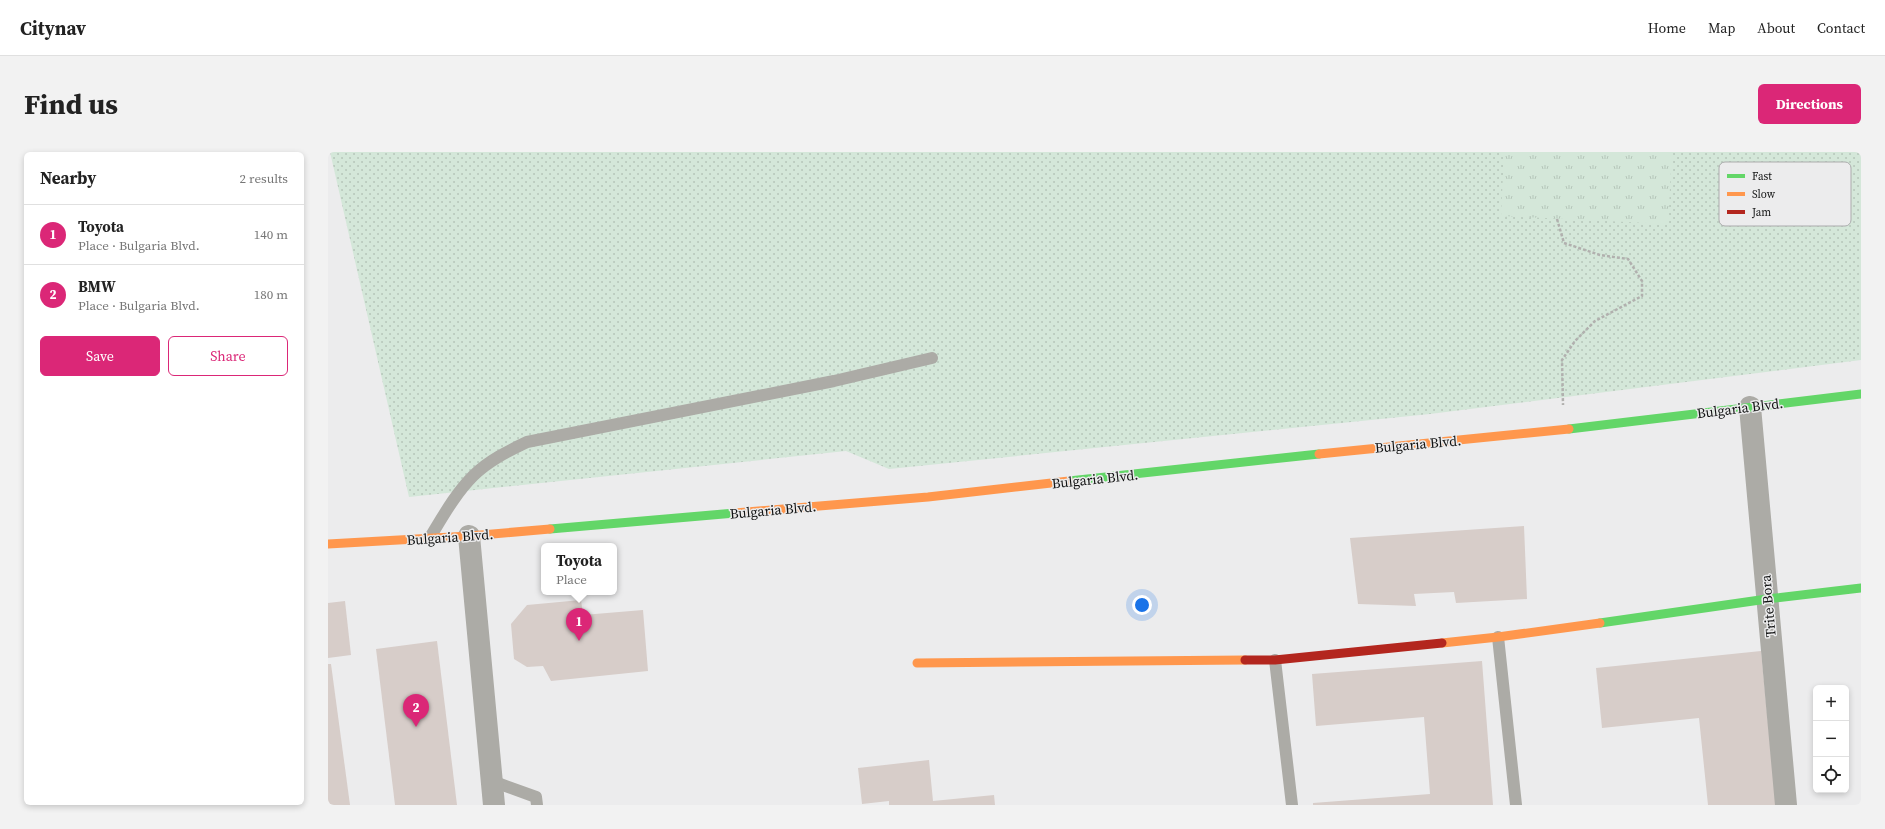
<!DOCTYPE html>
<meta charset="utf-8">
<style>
:root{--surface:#fff;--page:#f2f2f2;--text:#222;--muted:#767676;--line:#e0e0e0;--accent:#db2777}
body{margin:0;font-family:"Source Serif 4",serif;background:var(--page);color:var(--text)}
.controls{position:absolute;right:12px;bottom:12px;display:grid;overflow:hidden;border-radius:6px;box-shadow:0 2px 6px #0003}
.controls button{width:36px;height:36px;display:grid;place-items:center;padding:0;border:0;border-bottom:1px solid var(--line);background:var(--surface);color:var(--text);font:20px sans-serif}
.you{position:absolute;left:814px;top:453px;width:14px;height:14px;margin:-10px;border:3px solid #fff;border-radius:50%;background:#1a73e8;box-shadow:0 0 0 6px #1a73e833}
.badge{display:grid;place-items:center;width:26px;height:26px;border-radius:50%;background:var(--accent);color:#fff;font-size:13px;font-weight:700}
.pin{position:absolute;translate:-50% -33px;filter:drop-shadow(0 1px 2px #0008)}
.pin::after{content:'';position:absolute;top:21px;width:14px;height:12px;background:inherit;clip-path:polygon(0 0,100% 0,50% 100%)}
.popup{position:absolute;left:213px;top:391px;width:76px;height:52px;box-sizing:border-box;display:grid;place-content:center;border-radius:6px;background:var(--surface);filter:drop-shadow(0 1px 3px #0005);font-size:13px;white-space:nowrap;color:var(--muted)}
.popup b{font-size:15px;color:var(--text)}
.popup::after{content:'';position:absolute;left:50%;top:100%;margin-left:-8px;border:8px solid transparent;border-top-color:var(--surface)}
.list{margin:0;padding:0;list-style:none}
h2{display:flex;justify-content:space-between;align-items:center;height:52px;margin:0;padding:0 16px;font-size:17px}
h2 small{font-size:13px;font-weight:400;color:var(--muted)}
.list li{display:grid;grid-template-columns:26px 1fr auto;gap:12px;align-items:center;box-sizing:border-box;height:60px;padding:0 16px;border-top:1px solid var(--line)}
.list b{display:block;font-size:15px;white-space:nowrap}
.list p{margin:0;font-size:13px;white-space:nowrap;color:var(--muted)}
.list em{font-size:13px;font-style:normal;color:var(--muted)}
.actions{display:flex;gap:8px;padding:12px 16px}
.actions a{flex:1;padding:9px 0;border:1px solid var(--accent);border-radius:6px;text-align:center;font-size:14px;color:var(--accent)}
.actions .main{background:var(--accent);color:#fff}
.icon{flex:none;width:22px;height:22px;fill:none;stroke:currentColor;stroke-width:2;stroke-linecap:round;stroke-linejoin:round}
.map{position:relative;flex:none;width:1533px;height:653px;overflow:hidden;border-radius:6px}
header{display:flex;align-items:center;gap:24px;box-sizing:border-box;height:56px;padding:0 20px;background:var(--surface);border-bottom:1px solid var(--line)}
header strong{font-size:19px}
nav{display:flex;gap:22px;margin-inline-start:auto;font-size:14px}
.intro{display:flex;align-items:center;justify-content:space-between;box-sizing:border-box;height:96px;padding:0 24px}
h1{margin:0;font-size:28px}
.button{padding:10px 18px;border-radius:6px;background:var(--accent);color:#fff;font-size:14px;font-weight:700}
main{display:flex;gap:24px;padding:0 24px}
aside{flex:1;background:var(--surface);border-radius:6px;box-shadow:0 2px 6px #0003}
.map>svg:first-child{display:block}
.grass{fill:url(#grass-dots)}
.park{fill:url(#park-tufts)}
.building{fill:#d7cdc9}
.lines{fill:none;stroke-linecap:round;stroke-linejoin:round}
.path{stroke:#b1b0ae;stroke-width:2.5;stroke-dasharray:3 2;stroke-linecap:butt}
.lane{stroke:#acaba6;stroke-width:12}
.street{stroke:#acaba6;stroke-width:22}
.fast{stroke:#63d668;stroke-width:9}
.slow{stroke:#ff974d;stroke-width:9}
.jam{stroke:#b3261e;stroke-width:9}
.labels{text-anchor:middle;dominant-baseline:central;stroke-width:3;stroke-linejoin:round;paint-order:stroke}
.street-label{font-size:14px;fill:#121313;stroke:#ececed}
.key{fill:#ececed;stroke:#ababac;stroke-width:1}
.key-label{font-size:11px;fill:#121313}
</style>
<header>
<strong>Citynav</strong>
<nav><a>Home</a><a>Map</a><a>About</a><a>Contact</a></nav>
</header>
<div class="intro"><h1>Find us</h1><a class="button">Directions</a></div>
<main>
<aside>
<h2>Nearby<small>2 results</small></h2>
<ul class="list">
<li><span class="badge">1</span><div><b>Toyota</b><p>Place · Bulgaria Blvd.</p></div><em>140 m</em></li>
<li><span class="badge">2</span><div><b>BMW</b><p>Place · Bulgaria Blvd.</p></div><em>180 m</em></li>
</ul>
<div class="actions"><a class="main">Save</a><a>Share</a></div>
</aside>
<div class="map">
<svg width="1533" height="653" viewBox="0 0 1533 653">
<defs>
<pattern id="grass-dots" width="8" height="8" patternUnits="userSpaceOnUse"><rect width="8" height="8" fill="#d4e7d9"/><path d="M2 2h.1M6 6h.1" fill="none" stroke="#b5c5b9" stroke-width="1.8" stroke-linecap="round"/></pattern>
<pattern id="park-tufts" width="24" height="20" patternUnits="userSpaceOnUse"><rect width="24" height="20" fill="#d4e7d9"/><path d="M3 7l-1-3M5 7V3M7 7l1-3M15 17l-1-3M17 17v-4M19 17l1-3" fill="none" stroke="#b5c5b9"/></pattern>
</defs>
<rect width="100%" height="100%" fill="#ececed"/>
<path class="grass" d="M2 0H1533V208L1102 262 561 317 518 299 81 345Z"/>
<path class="park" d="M1176 0H1344L1340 72 1173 64Z"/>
<g class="building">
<path d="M1196 374 1199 447 1128 451 1126 440 1086 442 1088 454 1030 452 1022 386Z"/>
<path d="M253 448 255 463 315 458 320 519 223 529 215 514 199 515 186 507 183 472 199 453Z"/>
<path d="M17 449 23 503 0 506V451Z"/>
<path d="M109 489 129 653H67L48 497Z"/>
<path d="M1433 499 1448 653H1380L1371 566 1274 576 1268 516Z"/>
<path d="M1154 509 1165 653H985V651L1102 642 1096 565 988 574 984 522Z"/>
<path d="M0 512H3L22 653H0Z"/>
<path d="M601 608 605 649 666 643 667 653H561V649L534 652 530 616Z"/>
</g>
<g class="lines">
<path class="path" d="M1229 67 1236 91 1272 103 1300 107 1314 129V144L1267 169 1247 189 1234 208 1235 253"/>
<g class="lane">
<path d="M101 387C114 366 127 342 145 324 160 309 180 299 199 290L506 229 604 206"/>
<path d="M1170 485 1188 653"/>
<path d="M947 508 964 653"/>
<path d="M164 629 208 645 209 653"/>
</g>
<g class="street">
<path d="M1422 255 1458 653"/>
<path d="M141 384 166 653"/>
</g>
<g class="fast">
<path d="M1241 277 1533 242"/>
<path d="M741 329 991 302"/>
<path d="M222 377 407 361"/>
<path d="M1272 471 1439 447 1533 436"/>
</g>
<g class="slow">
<path d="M991 302 1241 277"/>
<path d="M407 361 600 345 741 329"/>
<path d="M0 392 141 384 222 377"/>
<path d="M1114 491 1170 485 1272 471"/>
<path d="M589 511 917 508"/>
</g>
<path class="jam" d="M917 508H947L1114 491"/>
</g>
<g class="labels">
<g class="street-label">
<text transform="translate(1412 256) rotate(-7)">Bulgaria Blvd.</text>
<text transform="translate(1090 292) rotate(-5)">Bulgaria Blvd.</text>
<text transform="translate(767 327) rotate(-6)">Bulgaria Blvd.</text>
<text transform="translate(445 358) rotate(-5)">Bulgaria Blvd.</text>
<text transform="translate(122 385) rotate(-4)">Bulgaria Blvd.</text>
<text transform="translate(1440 454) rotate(-95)">Trite Bora</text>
</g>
</g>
<rect x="1391" y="10" width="132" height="64" rx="6" class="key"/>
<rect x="1399" y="22" width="18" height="4" fill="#63d668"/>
<rect x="1399" y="40" width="18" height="4" fill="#ff974d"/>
<rect x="1399" y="58" width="18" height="4" fill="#b3261e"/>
<g class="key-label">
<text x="1424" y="28">Fast</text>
<text x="1424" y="46">Slow</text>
<text x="1424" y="64">Jam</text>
</g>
</svg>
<div class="controls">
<button>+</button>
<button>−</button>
<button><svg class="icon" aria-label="locate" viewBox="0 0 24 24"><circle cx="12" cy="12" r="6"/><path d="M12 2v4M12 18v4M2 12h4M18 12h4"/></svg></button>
</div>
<div class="you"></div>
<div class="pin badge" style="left:251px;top:489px">1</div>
<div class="popup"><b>Toyota</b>Place</div>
<div class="pin badge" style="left:88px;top:575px">2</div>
</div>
</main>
